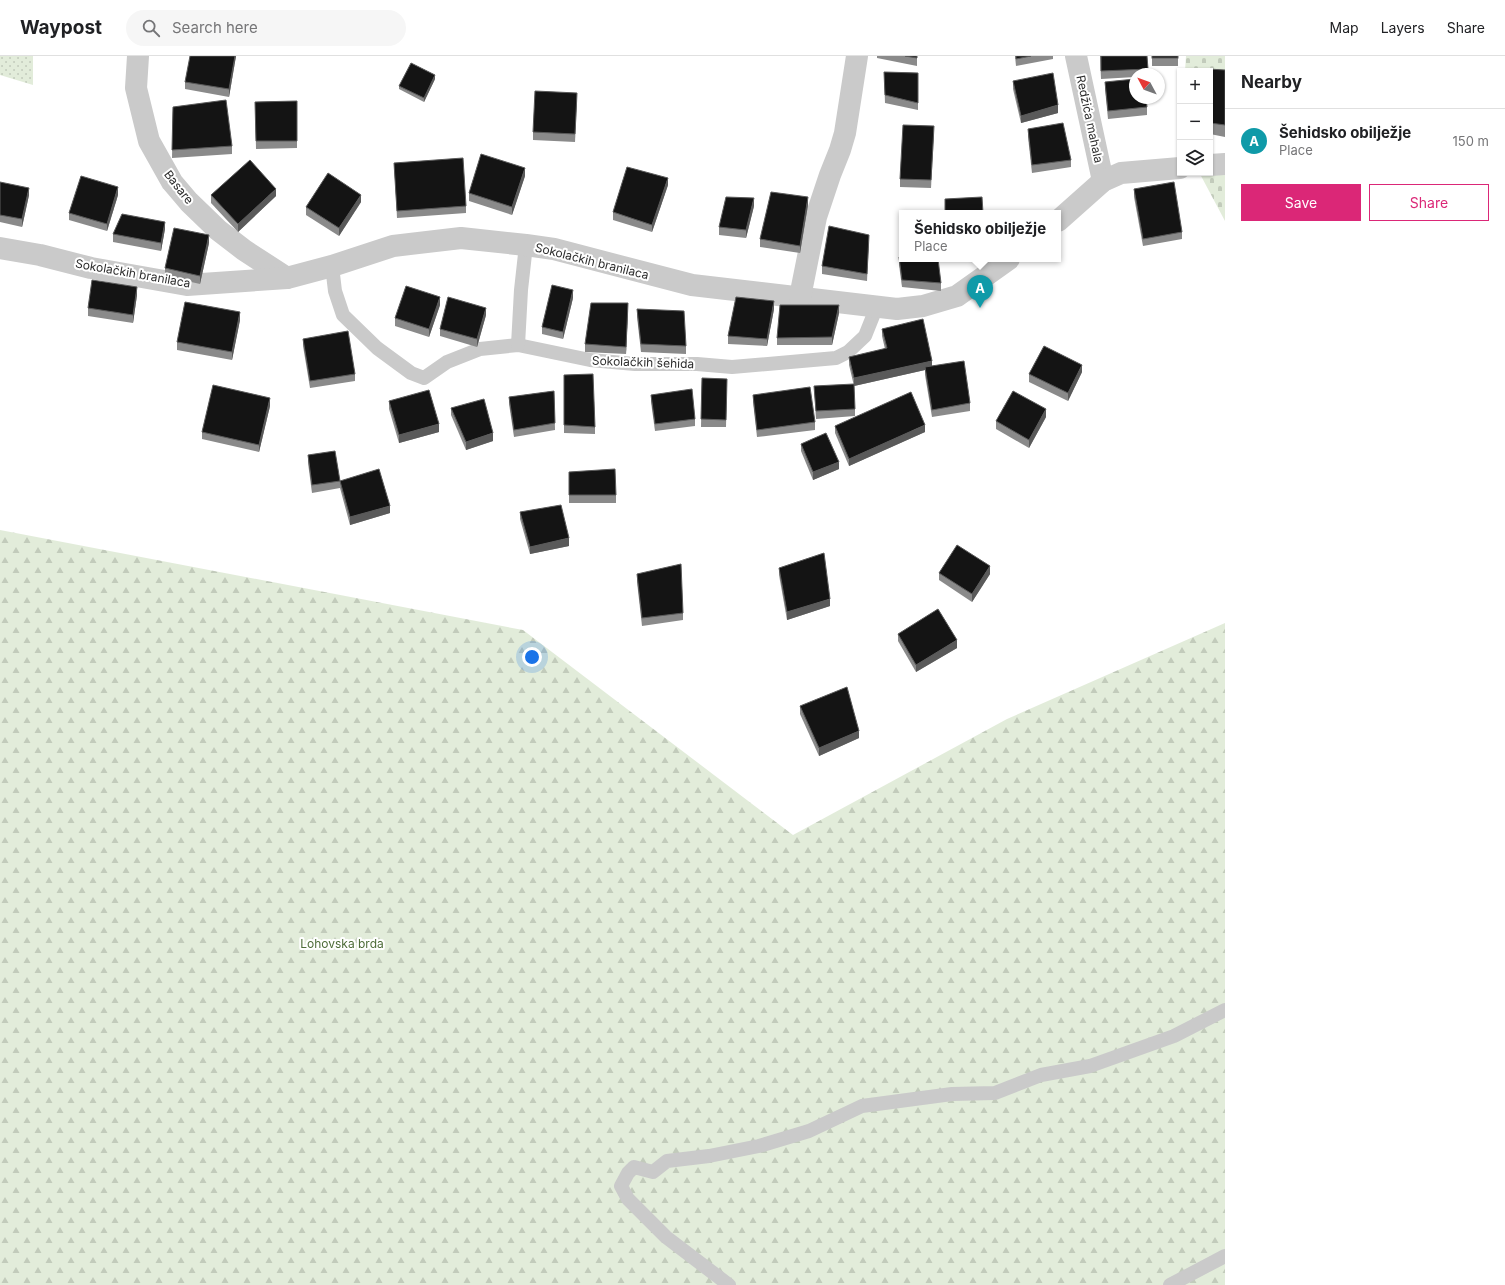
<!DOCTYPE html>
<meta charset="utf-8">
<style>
:root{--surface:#fff;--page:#f6f6f6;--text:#202124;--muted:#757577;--line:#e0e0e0;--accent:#db2777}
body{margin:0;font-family:Inter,sans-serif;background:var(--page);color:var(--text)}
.controls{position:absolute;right:12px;top:12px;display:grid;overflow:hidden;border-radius:0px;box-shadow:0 1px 3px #0004}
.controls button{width:36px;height:36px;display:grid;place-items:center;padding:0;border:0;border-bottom:1px solid var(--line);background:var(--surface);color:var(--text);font:20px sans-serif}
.compass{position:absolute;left:1129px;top:12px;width:36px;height:36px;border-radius:50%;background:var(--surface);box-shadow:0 1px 3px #0004;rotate:311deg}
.you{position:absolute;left:532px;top:601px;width:14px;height:14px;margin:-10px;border:3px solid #fff;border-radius:50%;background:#1a73e8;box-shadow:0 0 0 6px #1a73e833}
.badge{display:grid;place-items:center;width:26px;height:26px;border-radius:50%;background:var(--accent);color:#fff;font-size:13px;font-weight:700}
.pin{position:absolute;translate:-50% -33px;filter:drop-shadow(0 1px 2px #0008)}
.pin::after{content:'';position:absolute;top:21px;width:14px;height:12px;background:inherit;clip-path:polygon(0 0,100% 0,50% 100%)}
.popup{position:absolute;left:899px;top:154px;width:162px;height:52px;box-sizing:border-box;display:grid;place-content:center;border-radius:0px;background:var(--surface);filter:drop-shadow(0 1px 3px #0005);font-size:13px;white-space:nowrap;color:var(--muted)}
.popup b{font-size:15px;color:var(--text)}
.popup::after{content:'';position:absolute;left:50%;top:100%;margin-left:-8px;border:8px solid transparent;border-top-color:var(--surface)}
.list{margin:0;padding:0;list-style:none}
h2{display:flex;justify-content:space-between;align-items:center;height:52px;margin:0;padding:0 16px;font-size:17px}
h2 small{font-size:13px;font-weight:400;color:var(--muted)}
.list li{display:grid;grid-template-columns:26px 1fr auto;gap:12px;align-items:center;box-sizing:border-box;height:64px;padding:0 16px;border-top:1px solid var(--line)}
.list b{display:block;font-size:15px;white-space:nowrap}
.list p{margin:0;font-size:13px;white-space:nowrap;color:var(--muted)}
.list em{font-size:13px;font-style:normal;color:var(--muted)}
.actions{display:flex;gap:8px;padding:12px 16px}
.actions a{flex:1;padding:9px 0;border:1px solid var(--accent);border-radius:0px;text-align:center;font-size:14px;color:var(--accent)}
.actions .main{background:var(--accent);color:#fff}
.icon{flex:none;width:22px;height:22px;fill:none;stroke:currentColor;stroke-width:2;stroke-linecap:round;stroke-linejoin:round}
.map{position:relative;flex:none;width:1225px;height:1229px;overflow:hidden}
header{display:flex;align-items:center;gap:24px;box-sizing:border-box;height:56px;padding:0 20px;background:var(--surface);border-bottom:1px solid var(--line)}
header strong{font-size:19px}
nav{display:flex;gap:22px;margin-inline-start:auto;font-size:14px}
.search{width:280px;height:36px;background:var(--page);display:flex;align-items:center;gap:10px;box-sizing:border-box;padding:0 14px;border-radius:22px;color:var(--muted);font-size:15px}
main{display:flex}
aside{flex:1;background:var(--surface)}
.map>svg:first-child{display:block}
.grass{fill:url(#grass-dots)}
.forest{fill:url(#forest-firs)}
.cemetery{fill:url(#cemetery-stones)}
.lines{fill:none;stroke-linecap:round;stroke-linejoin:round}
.lane{stroke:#cacaca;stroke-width:14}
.street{stroke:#cacaca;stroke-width:22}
.wall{fill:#8a8a8a}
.shaded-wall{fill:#5a5a5a}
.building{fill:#141414;stroke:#5a5a5a}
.labels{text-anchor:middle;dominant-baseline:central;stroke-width:4;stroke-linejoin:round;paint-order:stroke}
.street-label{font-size:12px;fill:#2d2d2d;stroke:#fff}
.park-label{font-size:12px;fill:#4d6c38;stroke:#fff}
</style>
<header>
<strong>Waypost</strong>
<div class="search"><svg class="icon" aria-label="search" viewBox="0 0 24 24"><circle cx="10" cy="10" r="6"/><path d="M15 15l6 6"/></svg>Search here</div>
<nav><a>Map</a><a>Layers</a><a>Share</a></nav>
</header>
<main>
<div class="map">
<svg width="1225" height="1229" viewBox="0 0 1225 1229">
<defs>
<pattern id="grass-dots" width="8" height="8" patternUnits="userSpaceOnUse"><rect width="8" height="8" fill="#e2ecda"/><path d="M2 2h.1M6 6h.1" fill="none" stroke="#c2cbbb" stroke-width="1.8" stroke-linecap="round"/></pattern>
<pattern id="forest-firs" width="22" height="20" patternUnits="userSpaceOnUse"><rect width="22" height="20" fill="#e2ecda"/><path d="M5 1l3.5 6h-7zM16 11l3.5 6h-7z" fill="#c2cbbb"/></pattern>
<pattern id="cemetery-stones" width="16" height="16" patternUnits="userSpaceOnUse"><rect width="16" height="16" fill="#e2ecda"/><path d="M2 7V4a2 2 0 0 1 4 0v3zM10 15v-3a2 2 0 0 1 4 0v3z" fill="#c2cbbb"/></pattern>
</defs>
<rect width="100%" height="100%" fill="#fff"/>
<path class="grass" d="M0 0H33V29L0 19Z"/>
<path class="forest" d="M0 474 523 574 793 779 1007 663 1225 567V1229H0Z"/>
<g class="cemetery">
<path d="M1186 0H1225V26L1210 15H1185Z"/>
<path d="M1225 116V165L1200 118Z"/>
</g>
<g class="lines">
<g class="lane">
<path d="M332 210 335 235 343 259 377 292 411 317 424 322 447 306 480 293 518 289 590 304 635 308H697L732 311 836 302 848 296 865 280 877 250"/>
<path d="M518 289 521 234 526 189"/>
<path d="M729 1229 666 1181 628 1143 621 1130 628 1117 634 1111 653 1116 667 1105 709 1100 759 1090 809 1075 862 1050 952 1038 995 1037 1041 1019 1090 1010 1174 980 1225 954"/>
<path d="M1170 1229 1225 1200"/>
</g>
<g class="street">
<path d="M138 0 136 32 149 85 172 126 189 146 218 174 244 194 287 222"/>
<path d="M1076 0 1103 125"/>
<path d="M1210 109 1225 108"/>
<path d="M1058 165 1103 125 1121 117 1180 112"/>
<path d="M0 192 40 199 91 212 187 229 287 222 332 210 393 190 461 182 526 189 554 193 692 229 897 253 923 250 957 240 1009 203"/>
<path d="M800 241 816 161 830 119 840 94 845 77 857 0"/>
</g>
</g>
<g class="wall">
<path d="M236 0 229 41 185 33V26Z"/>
<path d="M877 0H917V10L877 2Z"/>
<path d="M1015 0H1053V3L1016 10Z"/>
<path d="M1100 0H1147L1148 18H1135V21L1101 23Z"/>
<rect x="1152" y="0" width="26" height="10"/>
<path d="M1225 14V81L1210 78V15Z"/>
<path d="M884 16 918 17V54L885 47Z"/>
<path d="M435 23 424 46 399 33V30Z"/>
<path d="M1013 25 1058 57 1021 67 1013 33Z"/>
<path d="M1105 26 1147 51V59L1108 63 1105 33Z"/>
<path d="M577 44 575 86 533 84V76Z"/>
<path d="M297 45V92L256 93 255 46Z"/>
<path d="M173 51 232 90V98L172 102Z"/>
<path d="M1028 73 1071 104V111L1032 117 1028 81Z"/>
<path d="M934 78 931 132 900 131V123Z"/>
<path d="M394 107 466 150V157L397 162Z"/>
<path d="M525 120 512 159 469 145V137Z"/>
<path d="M0 126 29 139 22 171 0 166Z"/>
<path d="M668 129 652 176 613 164V156Z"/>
<path d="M1134 133 1182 176V183L1143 190 1134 141Z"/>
<path d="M118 139 107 175 69 164V157Z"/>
<path d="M211 139 276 140 238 176 211 147Z"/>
<path d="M361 146 339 180 306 159V151Z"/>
<path d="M808 149 800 197 760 191V183Z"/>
<path d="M754 150 746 182 719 179V171Z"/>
<path d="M165 173 161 195 113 186V178Z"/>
<path d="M869 186 867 225 822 218V210Z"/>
<path d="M209 187 200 228 165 220V212Z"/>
<path d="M899 201 941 227V235L902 231 899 209Z"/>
<path d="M137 239 133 267 88 260V252Z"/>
<path d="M573 242 563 283 542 278V271Z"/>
<path d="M440 249 429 281 395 270V262Z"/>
<path d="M637 253 686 290V298L641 296 637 261Z"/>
<path d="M774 253 767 290 728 288V280Z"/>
<path d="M628 254 626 298 585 296V288Z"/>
<path d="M839 257 832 289H777V282Z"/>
<path d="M486 259 477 291 440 280V273Z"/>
<path d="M240 264 232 304 177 294V286Z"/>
<path d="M882 273 932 310 970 347V355L932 361 925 319V314L854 330 849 309V301L885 293 882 280Z"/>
<path d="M303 283 355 318V325L310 332 303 290Z"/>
<path d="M1082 316 1068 345 1029 326V318Z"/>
<path d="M564 319 595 371V378L564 377Z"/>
<path d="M702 322 727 323 726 371H701Z"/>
<path d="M814 330 855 353V360L816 363Z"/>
<path d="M554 335 555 374 514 381 509 348V341Z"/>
<path d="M651 339 695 363V370L655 375 651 346Z"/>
<path d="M753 339 815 366V374L757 381 753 346Z"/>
<path d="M389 345 439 376 399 387 389 353Z"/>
<path d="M270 350 259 396 202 383V376Z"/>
<path d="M451 352 493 385 466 394 451 359Z"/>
<path d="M1046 361 1029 392 996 373V365Z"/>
<path d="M835 370 925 376 849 410 835 377Z"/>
<path d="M801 388 839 413 813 424 801 395Z"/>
<path d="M308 399 340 425 390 457 350 469 340 432 312 437 308 407Z"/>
<path d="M569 416 616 439V447H569Z"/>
<path d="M520 456 569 490 530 498 520 463Z"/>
<path d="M779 512 830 550 787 564 779 519Z"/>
<path d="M939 517 990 518 972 546 939 524Z"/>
<path d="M637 518 683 557V564L642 570 637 526Z"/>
<path d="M898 578 957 592 916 616 898 585Z"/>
<path d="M800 650 859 682 819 700 800 658Z"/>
</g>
<g class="shaded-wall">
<path d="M235 0H236L229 41V33Z"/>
<path d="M435 19V23L424 46V42Z"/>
<path d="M1058 49V57L1021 67V60Z"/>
<path d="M525 112V120L512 159V151Z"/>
<path d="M668 122V129L652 176V169Z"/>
<path d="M118 131V139L107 175V168Z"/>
<path d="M29 132V139L22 171V163Z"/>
<path d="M276 133V140L238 176V168Z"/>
<path d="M361 139V146L339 180V172Z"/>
<path d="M808 141V149L800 197V190Z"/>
<path d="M754 142V150L746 182V174Z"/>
<path d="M165 166V173L161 195V187Z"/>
<path d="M209 179V187L200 228V220Z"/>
<path d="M137 231V239L133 267V259Z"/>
<path d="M573 234V242L563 283V276Z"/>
<path d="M440 241V249L429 281V273Z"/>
<path d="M774 245V253L767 290V283Z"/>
<path d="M628 247V254L626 298V291Z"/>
<path d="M839 249V257L832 289V281Z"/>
<path d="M486 252V259L477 291V283Z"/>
<path d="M240 256V264L232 304V296Z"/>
<path d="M932 305V312L925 311V314L854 330V322Z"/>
<path d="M1082 309V316L1068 345V337Z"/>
<path d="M270 342V350L259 396V389Z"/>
<path d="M1046 353V361L1029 392V384Z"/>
<path d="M439 368V376L399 387V379Z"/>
<path d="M925 369V376L849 410V403Z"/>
<path d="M493 377V385L466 394V386Z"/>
<path d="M839 406V413L813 424V416Z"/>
<path d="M390 450V457L350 469V461Z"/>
<path d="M569 482V490L530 498V491Z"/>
<path d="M990 510V518L972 546V538Z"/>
<path d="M830 543V550L787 564V556Z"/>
<path d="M957 584V592L916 616V609Z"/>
<path d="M859 675V682L819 700V692Z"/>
</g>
<g class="building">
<path d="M190 0H235L229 33 185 26Z"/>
<path d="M905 0H917V2Z"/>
<path d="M1016 0H1031L1016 3Z"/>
<path d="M1101 0H1147L1148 13 1101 15Z"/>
<rect x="1152" y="0" width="26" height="2"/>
<path d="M411 7 435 19 424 42 399 30Z"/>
<path d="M1208 13 1225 14V69L1210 67V15H1208Z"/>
<path d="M884 16 918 17V47L885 39Z"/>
<path d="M1053 17 1058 49 1021 60 1013 25Z"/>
<path d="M1135 23V42H1146L1147 51 1108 55 1105 26Z"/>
<path d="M535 35 577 37 575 78 533 76Z"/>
<path d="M226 44 232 90 172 94 173 51Z"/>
<path d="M297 45V85H256L255 46Z"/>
<path d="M1063 67 1071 104 1032 109 1028 73Z"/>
<path d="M903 69 934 70 931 124 900 123Z"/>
<path d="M481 98 525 112 512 151 469 137Z"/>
<path d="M463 102 466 150 397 155 394 107Z"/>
<path d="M250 104 276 133 238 168 211 139Z"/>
<path d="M627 111 668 122 652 169 613 156Z"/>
<path d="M328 117 361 139 339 172 306 151Z"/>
<path d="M81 120 118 131 107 168 69 157Z"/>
<path d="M0 126 29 132 22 163 0 159Z"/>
<path d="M1174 126 1182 176 1143 183 1134 133Z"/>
<path d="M771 136 808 141 800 190 760 183Z"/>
<path d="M726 141 754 142 746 174 719 171Z"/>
<path d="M982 141 983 157H945V143Z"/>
<path d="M122 158 165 166 161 187 113 178Z"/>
<path d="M829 170 869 179 867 218 822 210Z"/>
<path d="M174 172 209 179 200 220 165 212Z"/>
<path d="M902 200V203H938L941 227 902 224 899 201Z"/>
<path d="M92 224 137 231 133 259 88 252Z"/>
<path d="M552 229 573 234 563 276 542 271Z"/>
<path d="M406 230 440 241 429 273 395 262Z"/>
<path d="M448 241 486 252 477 283 440 273Z"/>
<path d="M736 241 774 245 767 283 728 280Z"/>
<path d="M185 246 240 256 232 296 177 286Z"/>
<path d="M591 247H628L626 291 585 288Z"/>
<path d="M780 249H839L832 281 777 282Z"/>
<path d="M637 253 684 255 686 290 641 288Z"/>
<path d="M923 263 932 305 854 322 849 301 887 292 882 273Z"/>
<path d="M348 275 355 318 310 325 303 283Z"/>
<path d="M1044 290 1082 309 1068 337 1029 318Z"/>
<path d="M964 305 970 347 932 354 925 311Z"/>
<path d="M593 318 595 371 564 369V319Z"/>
<path d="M702 322 727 323 726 364 701 363Z"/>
<path d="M854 328 855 353 816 355 814 330Z"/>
<path d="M213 329 270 342 259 389 202 376Z"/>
<path d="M810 331 815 366 757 374 753 339Z"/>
<path d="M692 333 695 363 655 368 651 339Z"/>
<path d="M429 334 439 368 399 379 389 345Z"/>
<path d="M554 335 555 367 514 374 509 341Z"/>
<path d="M1013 335 1046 353 1029 384 996 365Z"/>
<path d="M911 336 925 369 849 403 835 370Z"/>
<path d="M484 343 493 377 466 386 451 352Z"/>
<path d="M826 377 839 406 813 416 801 388Z"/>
<path d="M335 395 340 425 312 429 308 399Z"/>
<path d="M379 413 390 450 350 461 340 425Z"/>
<path d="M615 413 616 439H569V416Z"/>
<path d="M561 449 569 482 530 491 520 456Z"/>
<path d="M957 489 990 510 972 538 939 517Z"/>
<path d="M824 497 830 543 787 556 779 512Z"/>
<path d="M681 508 683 557 642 562 637 518Z"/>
<path d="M938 553 957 584 916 609 898 578Z"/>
<path d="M847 631 859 675 819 692 800 650Z"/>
</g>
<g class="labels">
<g class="street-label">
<text transform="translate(1090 63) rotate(78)">Redžića mahala</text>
<text transform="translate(179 131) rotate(52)">Basare</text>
<text transform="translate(592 205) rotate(14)">Sokolačkih branilaca</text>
<text transform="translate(133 217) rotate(10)">Sokolačkih branilaca</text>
<text transform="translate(643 306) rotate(2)">Sokolačkih šehida</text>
</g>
<g class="park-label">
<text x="342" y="887">Lohovska brda</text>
</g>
</g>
</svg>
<div class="controls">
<button>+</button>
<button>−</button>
<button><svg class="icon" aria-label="layers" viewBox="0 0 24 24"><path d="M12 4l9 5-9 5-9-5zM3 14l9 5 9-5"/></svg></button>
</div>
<svg class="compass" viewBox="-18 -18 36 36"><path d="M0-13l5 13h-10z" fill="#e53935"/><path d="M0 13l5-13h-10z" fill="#757577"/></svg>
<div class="you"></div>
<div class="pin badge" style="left:980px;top:252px;background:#0f9aa8">A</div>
<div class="popup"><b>Šehidsko obilježje</b>Place</div>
</div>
<aside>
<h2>Nearby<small></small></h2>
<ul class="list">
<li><span class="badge" style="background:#0f9aa8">A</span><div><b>Šehidsko obilježje</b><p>Place</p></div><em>150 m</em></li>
</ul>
<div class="actions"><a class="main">Save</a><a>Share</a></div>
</aside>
</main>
